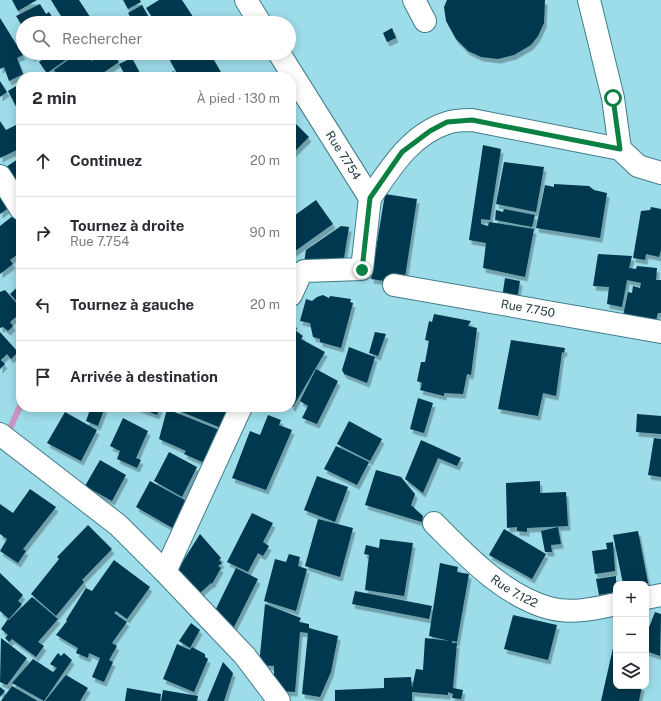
<!DOCTYPE html>
<html lang="fr">
<meta charset="utf-8">
<style>
:root{--surface:#fff;--page:#f2f2f3;--text:#2b2b33;--muted:#7c7c81;--line:#e1e1e2}
body{margin:0;font-family:"Public Sans",sans-serif;background:var(--page);color:var(--text)}
.controls{position:absolute;right:12px;bottom:12px;display:grid;overflow:hidden;border-radius:8px;box-shadow:0 2px 10px #0003}
.controls button{width:36px;height:36px;display:grid;place-items:center;padding:0;border:0;border-bottom:1px solid var(--line);background:var(--surface);color:var(--text);font:20px sans-serif}
.stop{position:absolute;width:12px;height:12px;margin:-9px;border:3px solid #0b8043;border-radius:50%;background:#fff}
.stop.end{background:#0b8043;border-color:#fff;box-shadow:0 1px 4px #0008}
.list{margin:0;padding:0;list-style:none}
h2{display:flex;justify-content:space-between;align-items:center;height:52px;margin:0;padding:0 16px;font-size:17px}
h2 small{font-size:13px;font-weight:400;color:var(--muted)}
.list li{display:grid;grid-template-columns:26px 1fr auto;gap:12px;align-items:center;box-sizing:border-box;height:72px;padding:0 16px;border-top:1px solid var(--line)}
.list b{display:block;font-size:15px;white-space:nowrap}
.list p{margin:0;font-size:13px;white-space:nowrap;color:var(--muted)}
.list em{font-size:13px;font-style:normal;color:var(--muted)}
.icon{flex:none;width:22px;height:22px;fill:none;stroke:currentColor;stroke-width:2;stroke-linecap:round;stroke-linejoin:round}
.map{position:relative;flex:none;width:661px;height:701px;overflow:hidden}
.search{position:absolute;background:var(--surface);box-shadow:0 2px 10px #0003;left:16px;top:16px;width:280px;height:44px;display:flex;align-items:center;gap:10px;box-sizing:border-box;padding:0 14px;border-radius:22px;color:var(--muted);font-size:15px}
.panel{position:absolute;background:var(--surface);box-shadow:0 2px 10px #0003;left:16px;top:72px;width:280px;height:340px;border-radius:16px}
.map>svg:first-child{display:block}
.lines{fill:none;stroke-linecap:round;stroke-linejoin:round}
.stream{stroke:#ca94c2;stroke-width:6}
.building{fill:#00384f;filter:url(#shadow)}
.minor-casing{stroke:#417e8a;stroke-width:24}
.minor{stroke:#fff;stroke-width:22}
.route{stroke:#0b8043;stroke-width:5}
.labels{text-anchor:middle;dominant-baseline:central;stroke-width:4;stroke-linejoin:round;paint-order:stroke}
.street-label{font-size:12px;fill:#213b40;stroke:#9ddce9}
</style>
<div class="map">
<svg width="661" height="701" viewBox="0 0 661 701">
<defs>
<filter id="shadow"><feDropShadow dx="2.5" dy="4.5" stdDeviation="0" flood-color="#0004"/></filter>
</defs>
<rect width="100%" height="100%" fill="#9ddce9"/>
<g class="lines">
<path class="stream" d="M6 434 8 433 21 404"/>
</g>
<g class="building">
<path d="M12 0H37L18 11Z"/>
<path d="M51 0H79L94 23H73L69 17 63 19Z"/>
<path d="M123 0H140L141 2 128 9Z"/>
<path d="M159 0H182L197 23H156L146 8Z"/>
<path d="M447 0H545L544 23 538 36 531 45 514 55 498 59 481 57 468 51 456 39 446 21 444 7Z"/>
<path d="M40 4 46 14 49 12 56 23H23V27L16 16Z"/>
<path d="M142 5 152 23H134L128 13Z"/>
<path d="M0 18 23 55 17 58 23 74 9 81 4 67 0 69Z"/>
<path d="M392 28 396 38 387 42 383 33Z"/>
<path d="M29 53H76L47 73 39 62 43 59 39 53 32 57Z"/>
<path d="M78 53H87L92 61 97 57 94 53H113L119 62 97 77H59L54 70Z"/>
<path d="M166 53H210L223 76 179 77Z"/>
<path d="M132 58 142 77H115L124 73 119 64Z"/>
<path d="M174 71 177 77H162Z"/>
<path d="M38 72 41 77H30Z"/>
<path d="M0 81 7 92 0 97Z"/>
<path d="M21 83V116L8 91Z"/>
<path d="M291 119 309 137 291 155Z"/>
<path d="M0 121 6 130 16 125 19 130 21 128V148L0 158Z"/>
<path d="M483 145 501 149 490 220 481 219V224L488 226 489 222 534 229 525 277 483 268 486 243 469 240Z"/>
<path d="M21 157V199L3 169Z"/>
<path d="M504 162 544 167 536 212 496 204Z"/>
<path d="M0 178 16 203 0 214Z"/>
<path d="M554 184 589 186 594 190 607 193 600 238 536 228 545 185 554 187Z"/>
<path d="M385 194 417 199 404 284 371 279Z"/>
<path d="M316 200 333 224 291 254V218Z"/>
<path d="M651 207 661 209V250L659 257 646 254 645 260 633 258 641 211 650 210Z"/>
<path d="M504 209 535 215 532 227 495 220 496 210 503 212Z"/>
<path d="M14 215 21 223V252L10 260 13 264 0 274V226Z"/>
<path d="M341 226 349 227 342 270 304 263 306 250Z"/>
<path d="M598 254 632 256 629 268 636 269 637 266 657 268 656 280H661V313H658L654 328 623 316 628 292 632 293 633 286 640 288 641 283 627 280 622 307 607 304 609 287 593 286Z"/>
<path d="M505 278 520 281 517 300 502 298Z"/>
<path d="M21 284V306L10 294Z"/>
<path d="M5 290 21 308V318L19 320 16 317 10 322 13 326 8 331 3 327 0 328V292Z"/>
<path d="M323 295 329 298 330 296 351 299 350 302 353 303 341 348 320 342V339L313 337 310 323 300 321 306 299 312 301 317 297Z"/>
<path d="M434 314 471 321 468 326 477 328 471 375 467 374 463 394 444 393V396L420 390 422 383 417 381 421 362H425L429 341 425 340 429 321 432 322Z"/>
<path d="M291 325 297 328 296 331 303 336 301 339 325 352 293 407 291 406V378L295 370 291 367Z"/>
<path d="M0 332 18 352 11 359 7 354 1 360 5 364 0 369Z"/>
<path d="M375 332 386 334 378 356 369 353Z"/>
<path d="M511 340 565 348 564 353 562 352 556 396 543 393 538 416 498 409Z"/>
<path d="M349 347 375 357 367 383 344 374 342 370Z"/>
<path d="M316 369 338 381 317 424 302 418 308 406 300 401Z"/>
<path d="M418 398 433 403 424 433 410 429Z"/>
<path d="M91 407H105L98 426 86 421Z"/>
<path d="M136 407H160L157 415Z"/>
<path d="M178 407H234L226 430 177 410Z"/>
<path d="M167 409 222 431 209 465 184 454 186 451 159 439Z"/>
<path d="M65 412 97 430 81 461 47 443Z"/>
<path d="M637 414 661 416V434L636 432Z"/>
<path d="M268 415 281 420 279 425 292 430 266 490 232 478 250 431 260 435Z"/>
<path d="M123 418 148 431 136 458 141 460 137 468 117 459 120 451 110 446Z"/>
<path d="M349 421 382 439 370 461 337 444Z"/>
<path d="M654 438 661 439V477L648 475Z"/>
<path d="M421 440 461 458 457 466 438 458 423 493 405 479Z"/>
<path d="M336 446 369 462 357 485 324 469Z"/>
<path d="M169 452 197 467 182 497 154 481Z"/>
<path d="M100 460 126 475 112 501 85 486Z"/>
<path d="M376 470 401 477 415 494 411 505 423 516 422 522 365 505Z"/>
<path d="M317 476 348 487 335 522 304 510Z"/>
<path d="M150 481 192 504 176 530 136 507Z"/>
<path d="M540 481V493L566 492 568 526 527 528V532L517 531V527L507 528 506 483Z"/>
<path d="M30 489 56 507 23 549 26 551 18 563 0 551 7 539 0 534V504L13 513Z"/>
<path d="M252 513 273 523 263 542 269 546 263 556 258 553 248 572 227 562Z"/>
<path d="M318 519 353 528 340 577 305 566Z"/>
<path d="M88 525 112 549 82 580 84 582 56 616 31 594 59 559 57 557Z"/>
<path d="M558 527 561 544 551 545 552 552H545L541 531Z"/>
<path d="M504 529 546 554 532 579 489 555Z"/>
<path d="M638 531 650 593H646V584H623L613 535Z"/>
<path d="M200 534 221 558 219 560 222 563 218 566 221 568 212 584 211 583 200 593 178 569Z"/>
<path d="M380 539 413 543 404 596 365 590 369 555 364 554 366 545 379 548Z"/>
<path d="M613 542 615 571 595 574 592 551 607 549 606 543Z"/>
<path d="M289 554 300 557 298 566 307 569 296 611 264 601 275 559 286 562Z"/>
<path d="M114 560 150 587 127 619 116 611 114 613 127 622 112 643 117 646 109 660 113 662 104 682 92 677 100 658 89 653 88 658 76 653 78 648 56 635 67 621 66 620 86 588 92 591Z"/>
<path d="M440 563 458 567 457 572 469 574 457 642 452 641V643H457L453 688 463 690 461 699 452 698 453 694 448 692V695L412 692V701H335V690L384 688V678L411 677 412 688 416 669 423 670 425 638 450 641 429 636Z"/>
<path d="M236 568 258 579 233 629 212 617Z"/>
<path d="M0 573 23 595 18 601 22 604 9 619 0 611Z"/>
<path d="M616 576V592L599 595 596 579Z"/>
<path d="M355 591 432 606 429 619 352 604Z"/>
<path d="M32 597 58 619 38 642 44 646 36 657 12 639 9 642 5 638 8 635 1 629 8 619 9 620Z"/>
<path d="M265 604 301 618 299 622 309 624V628L338 636 331 672 320 697 302 694 308 633 300 632 295 692 279 691 274 680V666L259 665Z"/>
<path d="M655 612 661 614 660 656 646 651V635Z"/>
<path d="M513 615 557 625 548 660 504 649Z"/>
<path d="M191 623 200 630 190 648 179 641Z"/>
<path d="M1 638 27 658 7 685 0 682Z"/>
<path d="M177 644 190 650 192 647 205 654V657L208 659 194 692 163 679Z"/>
<path d="M613 648 616 649V686H642L639 701H601Z"/>
<path d="M58 653 61 656 64 653 72 660 44 701 12 683 33 659 53 672 57 668 50 664Z"/>
<path d="M223 662 233 673 224 701H207Z"/>
<path d="M66 675 88 688 80 701H45Z"/>
<path d="M12 686 38 701H1Z"/>
<path d="M0 687 5 691 0 697Z"/>
<path d="M127 688 161 694 160 701H125Z"/>
<path d="M163 690 198 696 197 701H161Z"/>
</g>
<g class="lines">
<defs>
<g id="minor">
<path d="M246 0 260 23"/>
<path d="M414 0 425 21"/>
<path d="M589 0 613 98 620 149"/>
<path id="s1" d="M279 53 370 198C390 169 411 134 447 123 455 120 464 120 472 120L620 149 638 166 661 173"/>
<path d="M0 176 21 209"/>
<path id="s2" d="M394 285 661 332"/>
<path d="M291 295 300 275 304 271 362 269 370 198"/>
<path d="M0 434 118 525 165 572 245 656 279 701"/>
<path id="s3" d="M434 523C467 556 503 595 549 608 571 614 594 609 616 604"/>
<path d="M165 572 241 407"/>
<path d="M646 598 661 595"/>
</g>
</defs>
<use href="#minor" class="minor-casing"/>
<use href="#minor" class="minor"/>
</g>
<g class="lines">
<path class="route" d="M362 270 370 198 402 152 430 131 447 122 472 120 620 149 613 98"/>
</g>
<g class="labels">
<g class="street-label">
<text stroke="none"><textPath href="#s1" startOffset="121">Rue 7.754</textPath></text>
<text stroke="none"><textPath href="#s2" startOffset="136">Rue 7.750</textPath></text>
<text stroke="none"><textPath href="#s3" startOffset="106">Rue 7.122</textPath></text>
</g>
</g>
</svg>
<div class="controls">
<button>+</button>
<button>−</button>
<button><svg class="icon" aria-label="layers" viewBox="0 0 24 24"><path d="M12 4l9 5-9 5-9-5zM3 14l9 5 9-5"/></svg></button>
</div>
<div class="stop" style="left:613px;top:98px"></div>
<div class="stop end" style="left:362px;top:270px"></div>
<div class="search"><svg class="icon" aria-label="search" viewBox="0 0 24 24"><circle cx="10" cy="10" r="6"/><path d="M15 15l6 6"/></svg>Rechercher</div>
<section class="panel">
<h2>2 min<small>À pied · 130 m</small></h2>
<ul class="list">
<li><svg class="icon" aria-label="ahead" viewBox="0 0 24 24"><path d="M12 20V5M6 11l6-6 6 6"/></svg><div><b>Continuez</b></div><em>20 m</em></li>
<li><svg class="icon" aria-label="right" viewBox="0 0 24 24"><path d="M7 20v-9h11M14 6l5 5-5 5"/></svg><div><b>Tournez à droite</b><p>Rue 7.754</p></div><em>90 m</em></li>
<li><svg class="icon" aria-label="left" viewBox="0 0 24 24"><path d="M17 20v-9H6M10 6l-5 5 5 5"/></svg><div><b>Tournez à gauche</b></div><em>20 m</em></li>
<li><svg class="icon" aria-label="arrive" viewBox="0 0 24 24"><path d="M6 21V4h12l-3 4 3 4H6"/></svg><div><b>Arrivée à destination</b></div></li>
</ul>
</section>
</div>
